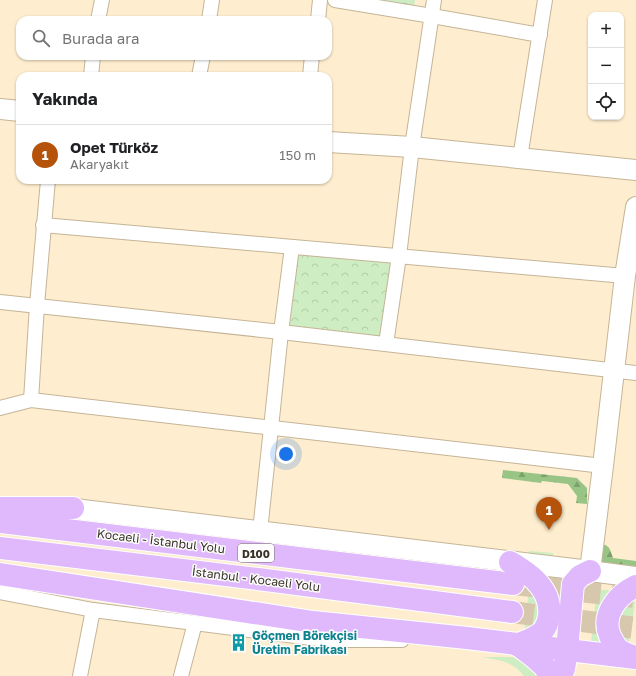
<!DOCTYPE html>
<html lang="tr">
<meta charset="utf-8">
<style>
:root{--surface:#fff;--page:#f2f2f2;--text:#202124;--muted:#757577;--line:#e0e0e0;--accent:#b45309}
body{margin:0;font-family:"Golos Text",sans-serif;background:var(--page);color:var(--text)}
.controls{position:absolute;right:12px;top:12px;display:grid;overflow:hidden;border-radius:8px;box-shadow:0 1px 3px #0004}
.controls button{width:36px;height:36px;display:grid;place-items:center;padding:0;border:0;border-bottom:1px solid var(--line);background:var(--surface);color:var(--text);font:20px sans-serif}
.you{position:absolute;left:286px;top:454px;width:14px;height:14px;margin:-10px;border:3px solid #fff;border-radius:50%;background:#1a73e8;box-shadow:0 0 0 6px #1a73e833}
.badge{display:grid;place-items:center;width:26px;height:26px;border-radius:50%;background:var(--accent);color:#fff;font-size:13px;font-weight:700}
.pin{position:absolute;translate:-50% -33px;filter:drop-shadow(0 1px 2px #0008)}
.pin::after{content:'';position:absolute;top:21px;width:14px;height:12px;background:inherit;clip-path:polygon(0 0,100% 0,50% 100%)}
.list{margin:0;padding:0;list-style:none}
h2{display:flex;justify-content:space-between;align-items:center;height:52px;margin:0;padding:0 16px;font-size:17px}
h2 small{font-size:13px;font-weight:400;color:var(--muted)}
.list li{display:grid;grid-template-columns:26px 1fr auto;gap:12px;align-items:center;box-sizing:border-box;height:60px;padding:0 16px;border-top:1px solid var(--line)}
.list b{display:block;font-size:15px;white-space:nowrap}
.list p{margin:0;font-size:13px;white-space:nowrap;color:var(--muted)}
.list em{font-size:13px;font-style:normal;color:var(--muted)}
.icon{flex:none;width:22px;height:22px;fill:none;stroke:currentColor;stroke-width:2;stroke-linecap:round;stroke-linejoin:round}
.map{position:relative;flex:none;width:636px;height:676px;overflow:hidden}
.search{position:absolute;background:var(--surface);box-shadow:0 1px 3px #0004;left:16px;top:16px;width:316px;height:44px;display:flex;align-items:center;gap:10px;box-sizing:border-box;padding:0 14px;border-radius:12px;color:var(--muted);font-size:15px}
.panel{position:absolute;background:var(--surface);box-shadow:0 1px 3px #0004;left:16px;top:72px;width:316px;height:112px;border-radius:12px}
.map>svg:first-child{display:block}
.grass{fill:#ceedc2}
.forest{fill:url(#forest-firs)}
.park{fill:url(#park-crowns)}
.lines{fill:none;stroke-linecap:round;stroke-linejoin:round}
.highway-tunnel{stroke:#d7c8ad;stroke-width:22;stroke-dasharray:22 11;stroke-linecap:butt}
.street-casing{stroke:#c5b597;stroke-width:16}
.secondary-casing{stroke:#c5b597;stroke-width:22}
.highway-casing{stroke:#fff;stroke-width:24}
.street{stroke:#fff;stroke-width:14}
.secondary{stroke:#fff;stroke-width:20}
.highway{stroke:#e0b9fd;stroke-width:22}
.labels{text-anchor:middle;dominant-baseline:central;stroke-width:3;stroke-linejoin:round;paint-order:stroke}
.shield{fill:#fdfdfd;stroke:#747067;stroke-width:1}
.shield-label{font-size:11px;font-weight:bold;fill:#393327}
.street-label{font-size:12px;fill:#393327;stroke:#fdfdfd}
.culture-label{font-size:12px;font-weight:bold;fill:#0d838f;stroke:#fdfdfd;text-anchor:start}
</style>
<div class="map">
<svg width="636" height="676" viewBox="0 0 636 676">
<defs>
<pattern id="forest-firs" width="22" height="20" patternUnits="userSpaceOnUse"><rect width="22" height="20" fill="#98c585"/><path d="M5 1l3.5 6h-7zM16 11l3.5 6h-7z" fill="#7da16d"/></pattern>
<pattern id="park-crowns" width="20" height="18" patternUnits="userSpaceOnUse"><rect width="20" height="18" fill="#ceedc2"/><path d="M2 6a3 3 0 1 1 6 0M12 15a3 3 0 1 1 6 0" fill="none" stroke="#b2cca7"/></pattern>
</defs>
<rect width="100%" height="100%" fill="#feedce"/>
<g class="grass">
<path d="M530 551 553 553V558L526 556Z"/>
<path d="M529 588 537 591 543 620 524 634Z"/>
<path d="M597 589 614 591 606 645 591 642Z"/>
<path d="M632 599 635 602 629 642 625 645 621 642 616 613Z"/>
<path d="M482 657H513L523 663 538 676H524C513 661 498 660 482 657Z"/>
</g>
<g class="forest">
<path d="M503 470 577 478 587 488V504L576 503 577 496 568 484 542 481 541 483 502 478Z"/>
<path d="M600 544C610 545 610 549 613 558L636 561V571L602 566 599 553Z"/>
</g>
<g class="park">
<path d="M360 0H415L414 8Z"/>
<path d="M292 247 399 256 386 344 281 332Z"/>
</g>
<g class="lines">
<g class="highway-tunnel">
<path d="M513 584 636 597"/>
<path d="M512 612 636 628"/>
</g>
<defs>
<g id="street">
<path d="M335 0 432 16 540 35"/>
<path d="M98 20 102 0"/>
<path d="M209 20 212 0"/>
<path d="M318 20 320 0"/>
<path d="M91 76 93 56"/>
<path d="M199 76 203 56"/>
<path d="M310 76 312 56"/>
<path d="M520 158 545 0"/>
<path d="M43 225 625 276"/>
<path d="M0 302 281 332 636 373"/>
<path d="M386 344 399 256 412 147 434 0"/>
<path d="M31 400 37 305 48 180"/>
<path d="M0 408 31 400 603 466"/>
<path d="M260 531 271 428 281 332 292 247"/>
<path d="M0 592 93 610 327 640H402"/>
<path d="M80 676 93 610"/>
<path d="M181 676 195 623"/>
</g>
<g id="secondary">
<path d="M0 109 20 111"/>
<path d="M328 142 412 147 636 170"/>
<path d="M58 507 590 571 636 577"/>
<path d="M590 571 603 466 625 276 636 207"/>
</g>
<g id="highway">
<path d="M0 508H73"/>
<path d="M0 522 513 584"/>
<path d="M0 548 258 579 512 612"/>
<path d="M510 562C518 567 528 573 535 580 545 590 551 601 549 616 548 622 546 628 542 632 534 639 525 641 517 645"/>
<path d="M0 574 313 622 467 638 636 658"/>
<path d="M518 645 535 658 545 667 549 676"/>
<path d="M635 657C630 655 623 653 618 649 615 646 612 640 610 636 601 615 617 595 636 586"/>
<path d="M560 676 564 669 567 650 573 584 580 576 590 571"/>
</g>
</defs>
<use href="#street" class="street-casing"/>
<use href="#secondary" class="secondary-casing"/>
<use href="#highway" class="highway-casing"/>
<use href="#street" class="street"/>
<use href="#secondary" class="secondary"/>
<use href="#highway" class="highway"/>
</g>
<defs>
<symbol id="building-bare" viewBox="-9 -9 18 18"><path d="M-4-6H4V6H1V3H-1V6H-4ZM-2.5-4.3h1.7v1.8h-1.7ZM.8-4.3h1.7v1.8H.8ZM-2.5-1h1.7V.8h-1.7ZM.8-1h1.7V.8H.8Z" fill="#0f9aa8" stroke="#fdfdfd" stroke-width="2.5" paint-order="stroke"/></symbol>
</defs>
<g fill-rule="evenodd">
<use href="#building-bare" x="226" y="630" width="25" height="25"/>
</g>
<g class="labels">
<rect class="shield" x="238" y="544" width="36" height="18" rx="3"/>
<g class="shield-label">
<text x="256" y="553">D100</text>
</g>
<g class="street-label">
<text transform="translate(161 541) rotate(7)">Kocaeli - İstanbul Yolu</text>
<text transform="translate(256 579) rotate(7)">İstanbul - Kocaeli Yolu</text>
</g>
<g class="culture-label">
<text x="252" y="635">Göçmen Börekçisi<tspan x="252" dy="14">Üretim Fabrikası</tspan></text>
</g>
</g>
</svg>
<div class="controls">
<button>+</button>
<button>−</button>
<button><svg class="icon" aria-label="locate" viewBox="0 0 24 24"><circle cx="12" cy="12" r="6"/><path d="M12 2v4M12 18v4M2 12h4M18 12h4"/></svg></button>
</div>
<div class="you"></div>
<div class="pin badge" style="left:549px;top:530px">1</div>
<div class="search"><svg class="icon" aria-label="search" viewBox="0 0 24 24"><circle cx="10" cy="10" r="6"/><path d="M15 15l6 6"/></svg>Burada ara</div>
<section class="panel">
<h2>Yakında<small></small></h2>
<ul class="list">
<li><span class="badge">1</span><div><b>Opet Türköz</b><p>Akaryakıt</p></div><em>150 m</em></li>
</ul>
</section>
</div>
